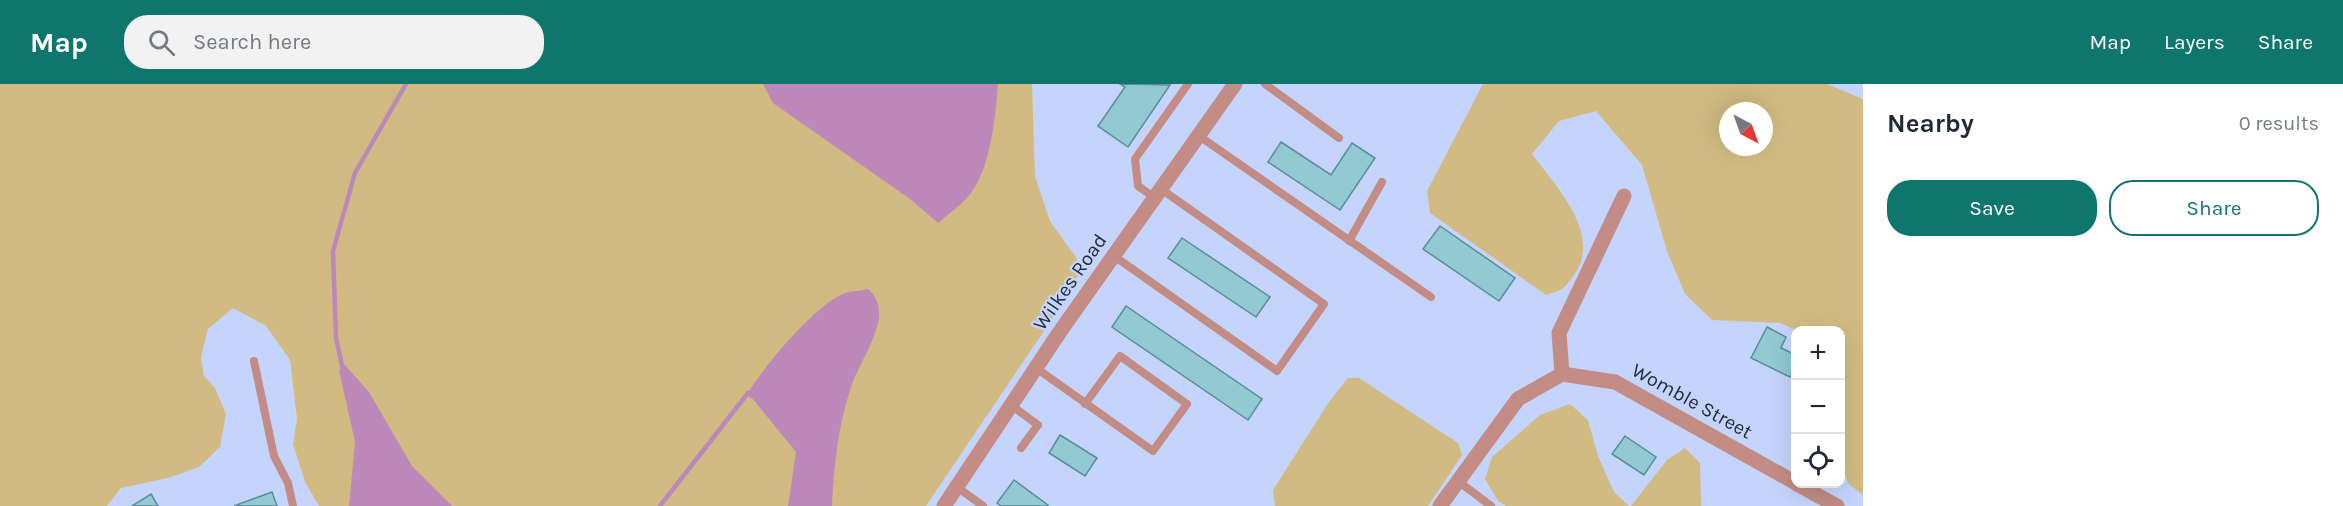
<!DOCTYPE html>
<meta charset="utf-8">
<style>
:root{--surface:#fff;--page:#f2f2f3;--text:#1f2937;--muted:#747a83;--line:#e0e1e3;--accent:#0f766e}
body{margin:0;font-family:Karla,sans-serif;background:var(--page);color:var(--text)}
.controls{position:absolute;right:18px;bottom:18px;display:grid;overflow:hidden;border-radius:12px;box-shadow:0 6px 24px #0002}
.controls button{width:54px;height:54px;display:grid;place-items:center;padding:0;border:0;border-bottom:2px solid var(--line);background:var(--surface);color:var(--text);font:30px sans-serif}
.compass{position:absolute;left:1719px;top:18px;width:54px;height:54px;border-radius:50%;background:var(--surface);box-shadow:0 6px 24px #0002;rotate:139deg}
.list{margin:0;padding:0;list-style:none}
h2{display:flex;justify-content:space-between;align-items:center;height:78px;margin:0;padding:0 24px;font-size:26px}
h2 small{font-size:20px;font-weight:400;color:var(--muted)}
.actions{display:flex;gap:12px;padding:18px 24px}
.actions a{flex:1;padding:14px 0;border:2px solid var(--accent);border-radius:24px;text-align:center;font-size:21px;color:var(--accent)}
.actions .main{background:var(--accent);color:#fff}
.icon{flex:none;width:33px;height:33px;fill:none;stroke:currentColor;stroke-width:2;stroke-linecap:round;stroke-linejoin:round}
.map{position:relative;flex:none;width:1863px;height:422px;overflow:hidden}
header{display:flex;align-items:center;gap:36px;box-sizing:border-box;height:84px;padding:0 30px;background:var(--accent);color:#fff}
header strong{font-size:28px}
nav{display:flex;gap:33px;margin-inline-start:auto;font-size:21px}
.search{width:420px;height:54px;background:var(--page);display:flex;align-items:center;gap:15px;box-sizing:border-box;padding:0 21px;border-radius:24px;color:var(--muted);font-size:22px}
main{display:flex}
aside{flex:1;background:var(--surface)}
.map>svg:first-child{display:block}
.green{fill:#d2bb83;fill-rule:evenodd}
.water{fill:#bd88ba}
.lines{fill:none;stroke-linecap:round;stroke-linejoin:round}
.stream{stroke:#bd88ba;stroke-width:4.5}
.building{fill:#92c9d2;stroke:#598e97;stroke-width:1.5}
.service{stroke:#c38c84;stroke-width:8}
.minor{stroke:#c38c84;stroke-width:15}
.tertiary{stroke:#c38c84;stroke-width:15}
.labels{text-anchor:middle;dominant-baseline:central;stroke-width:4.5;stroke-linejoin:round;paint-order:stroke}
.street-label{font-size:20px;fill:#262c3b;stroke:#c5d4fc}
</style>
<header>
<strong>Map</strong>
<div class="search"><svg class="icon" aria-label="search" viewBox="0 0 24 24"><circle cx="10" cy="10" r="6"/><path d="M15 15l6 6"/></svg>Search here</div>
<nav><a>Map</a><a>Layers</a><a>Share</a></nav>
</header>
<main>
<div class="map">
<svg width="1863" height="422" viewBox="0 0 1863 422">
<rect width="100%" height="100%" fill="#c5d4fc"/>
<g class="green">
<path d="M0 0H1032L1035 92 1050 137 1082 182 1073 204 926 422H319L305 398 293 360 297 335 290 276 266 242 233 224 208 245 201 273 204 292 215 304 226 330 220 363 199 383 168 394 121 404 107 422H0Z"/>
<path d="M1483 0H1827L1863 15V411L1849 400 1841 383 1840 246H1796L1780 239 1712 236 1685 210 1667 167 1642 81 1596 27 1559 37 1532 70C1556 102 1603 151 1574 191 1564 205 1563 206 1546 211L1430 129 1427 107ZM1728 27H1764V63H1728Z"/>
<path d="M1348 294H1359L1458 359 1462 371 1428 422H1275L1273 406 1329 318Z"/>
<path d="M1570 320 1588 336 1598 372 1614 408 1629 422H1506L1498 417 1485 395 1492 373 1540 331Z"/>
<path d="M1685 364 1700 379 1701 422H1631L1667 376Z"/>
</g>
<g class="water">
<path d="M763 0H998C995 34 991 89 966 115 958 123 947 131 938 139L910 115 773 19Z"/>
<path d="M868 205C878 213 881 226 878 239 873 261 858 282 851 303 838 342 834 381 832 422H788L796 368 748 309C764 282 816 220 845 209 852 207 861 207 868 205Z"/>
<path d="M345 281 369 308 412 382 452 422H349L355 358 339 286Z"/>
</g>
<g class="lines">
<g class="stream">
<path d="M343 286 336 254 333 167 355 89 406 0"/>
<path d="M660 422 748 309 751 312"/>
</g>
</g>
<g class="building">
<path d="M1120 0 1170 1 1128 63 1098 42 1125 3Z"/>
<path d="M1281 58 1331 91 1352 59 1375 74 1340 126 1268 78Z"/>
<path d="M1440 142 1515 194 1499 217 1423 165Z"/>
<path d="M1182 154 1270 213 1256 233 1168 174Z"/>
<path d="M1126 222 1262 315 1248 336 1112 243Z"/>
<path d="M1767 243 1786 253 1781 264 1796 271V283L1790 293 1751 274Z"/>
<path d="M1060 351 1097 374 1085 392 1049 369Z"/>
<path d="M1625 352 1656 373 1644 391 1612 370Z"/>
<path d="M1014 396 1048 421 1047 422H1001L997 419Z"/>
<path d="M272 408 277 422H234Z"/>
<path d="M151 410 158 422H132Z"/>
</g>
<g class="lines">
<g class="service">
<path d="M1265 0 1339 54"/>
<path d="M1199 52 1431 213"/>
<path d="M1155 114 1138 102 1135 75 1188 0"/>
<path d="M1349 157 1382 98"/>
<path d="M1114 172 1277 287 1324 220 1161 105"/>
<path d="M254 277 274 372 288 399 293 422"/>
<path d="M1036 284 1153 367 1187 320 1120 272 1085 320"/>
<path d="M1011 321 1038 341 1021 364"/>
<path d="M1458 397 1491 422"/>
<path d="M957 403 983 422"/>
</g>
<g class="minor">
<path d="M1562 290 1615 298 1796 399"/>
<path d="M1797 400 1837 422"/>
<path d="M1440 422 1518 315 1562 290 1559 249 1624 112"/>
</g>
<path class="tertiary" d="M944 422 1059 249 1235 0"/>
</g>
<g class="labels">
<g class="street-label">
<text transform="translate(1070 198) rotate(-55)">Wilkes Road</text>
<text transform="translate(1692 317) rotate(29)">Womble Street</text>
</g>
</g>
</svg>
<div class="controls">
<button>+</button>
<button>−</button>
<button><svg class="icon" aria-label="locate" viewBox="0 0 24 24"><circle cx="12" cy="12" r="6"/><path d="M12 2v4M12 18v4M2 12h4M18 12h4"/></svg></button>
</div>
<svg class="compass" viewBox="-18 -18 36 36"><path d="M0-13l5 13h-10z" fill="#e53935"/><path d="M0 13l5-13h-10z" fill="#747a83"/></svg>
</div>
<aside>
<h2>Nearby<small>0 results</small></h2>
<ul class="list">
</ul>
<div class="actions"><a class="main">Save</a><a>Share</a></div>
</aside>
</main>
